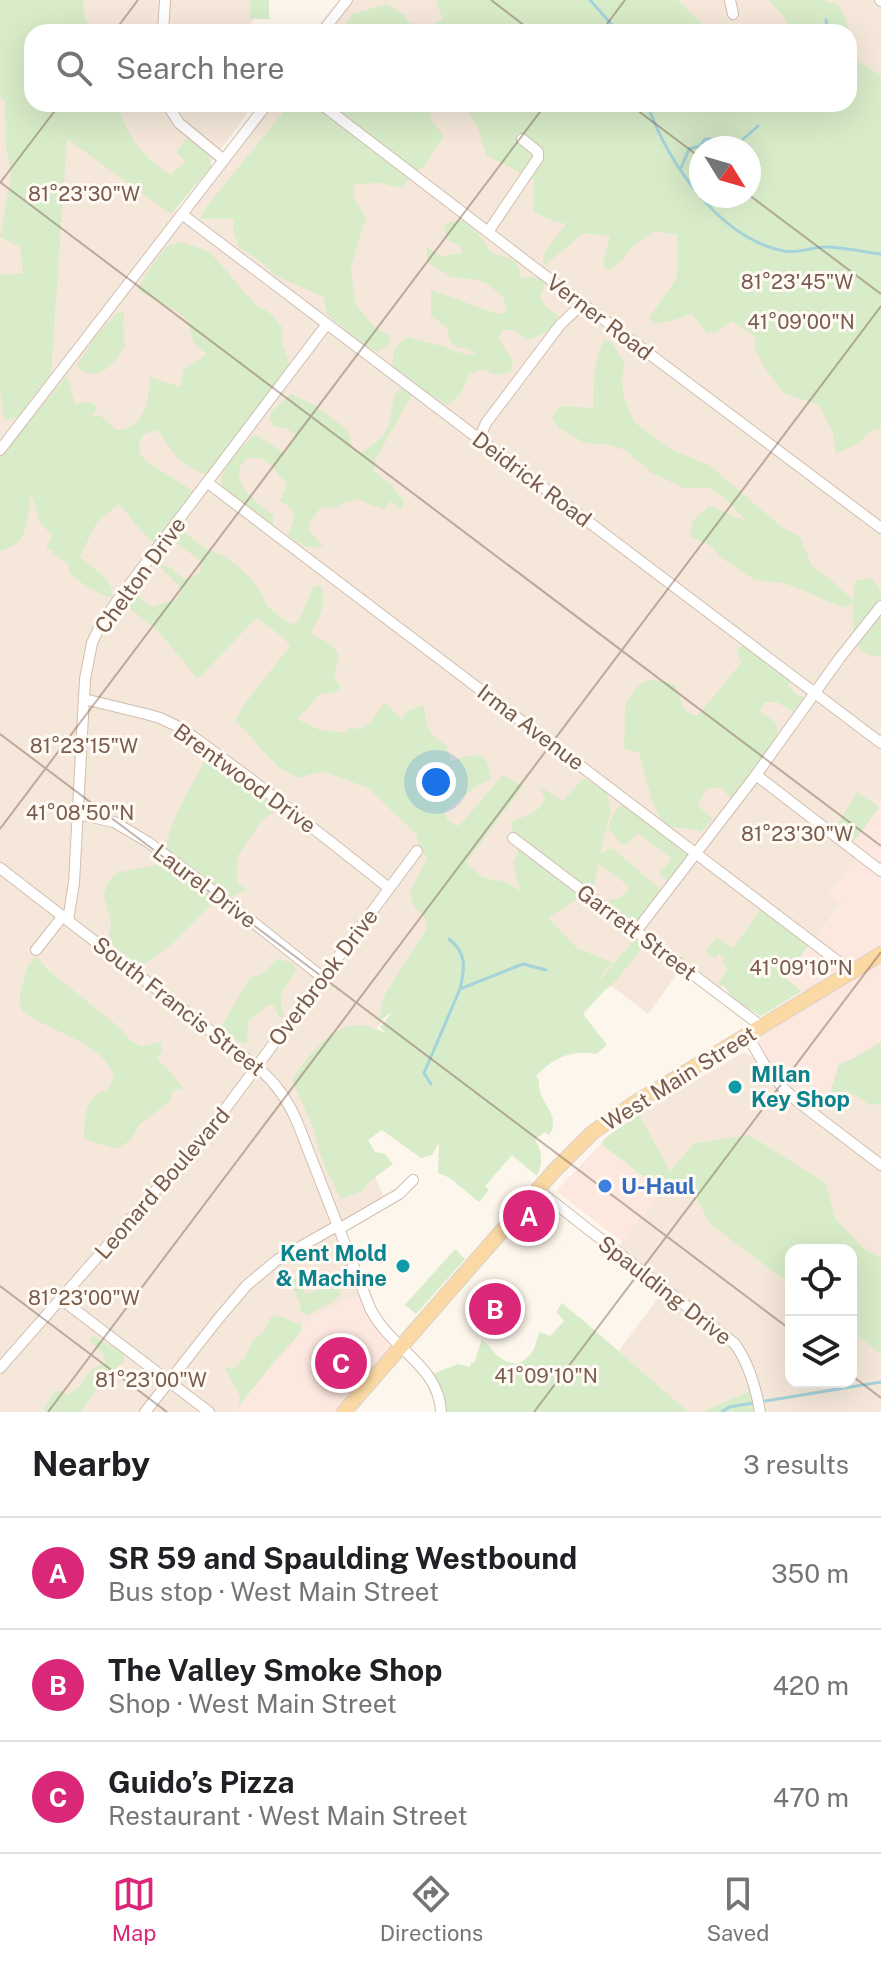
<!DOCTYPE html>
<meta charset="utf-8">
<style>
:root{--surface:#fff;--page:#f6f6f6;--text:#202124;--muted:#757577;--line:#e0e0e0;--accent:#db2777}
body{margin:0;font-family:"Public Sans",sans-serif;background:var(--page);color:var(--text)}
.controls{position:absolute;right:24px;bottom:24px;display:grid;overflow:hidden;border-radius:16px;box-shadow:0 8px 32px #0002}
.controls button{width:72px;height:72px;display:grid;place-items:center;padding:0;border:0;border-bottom:2px solid var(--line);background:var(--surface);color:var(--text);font:40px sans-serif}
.compass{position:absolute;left:689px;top:136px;width:72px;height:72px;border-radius:50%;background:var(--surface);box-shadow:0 8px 32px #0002;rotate:127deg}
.you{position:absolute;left:436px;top:782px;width:28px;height:28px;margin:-20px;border:6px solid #fff;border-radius:50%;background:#1a73e8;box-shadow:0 0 0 12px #1a73e833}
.badge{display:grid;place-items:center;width:52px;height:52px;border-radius:50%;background:var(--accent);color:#fff;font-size:26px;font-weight:700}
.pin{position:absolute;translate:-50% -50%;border:4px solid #fff;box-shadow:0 2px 8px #0006}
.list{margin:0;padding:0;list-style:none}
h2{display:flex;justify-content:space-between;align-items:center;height:104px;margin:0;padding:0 32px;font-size:34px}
h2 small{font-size:26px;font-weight:400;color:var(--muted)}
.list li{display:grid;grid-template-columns:52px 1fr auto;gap:24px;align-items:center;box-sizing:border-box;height:112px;padding:0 32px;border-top:2px solid var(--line)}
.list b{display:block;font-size:30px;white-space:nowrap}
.list p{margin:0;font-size:26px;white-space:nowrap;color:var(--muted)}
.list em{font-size:26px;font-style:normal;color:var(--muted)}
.icon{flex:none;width:44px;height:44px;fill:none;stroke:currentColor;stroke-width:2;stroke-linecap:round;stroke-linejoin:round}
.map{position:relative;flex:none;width:881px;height:1412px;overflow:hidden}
.search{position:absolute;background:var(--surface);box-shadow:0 8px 32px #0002;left:24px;right:24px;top:24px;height:88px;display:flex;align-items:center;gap:20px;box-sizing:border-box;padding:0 28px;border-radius:24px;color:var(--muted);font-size:30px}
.sheet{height:440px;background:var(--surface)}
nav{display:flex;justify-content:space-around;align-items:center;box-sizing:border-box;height:112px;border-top:2px solid var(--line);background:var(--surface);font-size:22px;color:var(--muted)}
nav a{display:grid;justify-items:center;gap:4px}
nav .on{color:var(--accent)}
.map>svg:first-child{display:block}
.residential{fill:#f5e8da;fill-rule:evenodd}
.commercial{fill:#fde8e0}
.green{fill:#d8ecc9;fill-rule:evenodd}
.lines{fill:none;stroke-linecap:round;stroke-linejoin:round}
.stream{stroke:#a5d3da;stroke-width:3}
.minor-casing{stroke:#d1beb0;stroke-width:12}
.major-casing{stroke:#dad1cd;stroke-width:16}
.minor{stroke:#fff;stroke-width:10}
.major{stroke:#fbd9a5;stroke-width:14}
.ticks{fill:none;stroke:#7a5c4d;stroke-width:2;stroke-opacity:0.45}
.culture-dot{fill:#0f9aa8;stroke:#fffaf3;stroke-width:3}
.shop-dot{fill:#3f7fe0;stroke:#fffaf3;stroke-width:3}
.labels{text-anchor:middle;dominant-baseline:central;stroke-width:6;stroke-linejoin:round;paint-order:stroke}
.street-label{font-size:22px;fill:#7a5c4d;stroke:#fffaf3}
.culture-label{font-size:22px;font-weight:bold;fill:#0d838f;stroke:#fffaf3;text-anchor:start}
.shop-label{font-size:22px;font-weight:bold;fill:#366cbe;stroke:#fffaf3;text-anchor:start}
.ticks-label{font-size:20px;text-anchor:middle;fill:#7a5c4d;stroke:#fffaf3;stroke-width:6;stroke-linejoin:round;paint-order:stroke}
</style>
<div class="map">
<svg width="881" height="1412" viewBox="0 0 881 1412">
<rect width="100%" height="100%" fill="#fdf6ec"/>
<g class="residential">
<path d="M72 0H268L245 32H69Z"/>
<path d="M347 0H881V802L848 846 860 855 830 893 842 903 813 941 777 914 718 993 682 967 648 1014 482 887 335 1085 386 1202 339 1229 363 1295 316 1315 296 1331 233 1412H0V81L59 124 61 104H246V115L176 210 183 215 267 104H849V32H322ZM701 148H749V196H701Z"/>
<path d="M881 1049V1258L863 1248 835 1218 826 1183 749 1136 694 1143 670 1171 639 1114 744 1052 764 1064 847 1070Z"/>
<path d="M670 1179 693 1191 711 1224 791 1285V1382H851V1331L881 1354V1412H760L755 1388 703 1412H689L618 1352 665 1289 615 1251Z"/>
</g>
<g class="commercial">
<path d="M881 802V1049L847 1070 814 1114 797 1101 747 1035 809 996 785 978 842 904 830 894 859 855 848 846Z"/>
<path d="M601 1144 662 1191 622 1242 556 1191Z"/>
<path d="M363 1295 400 1348 344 1412H233L296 1331 316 1315Z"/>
</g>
<g class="green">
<path d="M0 0H83L85 18 93 32H32V104H117C129 140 140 154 171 175L185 161 176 152 187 138 208 155 212 166 171 214 67 139 51 374 17 418 4 420 0 391V275L23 273 20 247 0 237 11 176 6 146 5 101 0 97Z"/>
<rect x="250" y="0" width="19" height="19"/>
<path d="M436 0H678L710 32H341L352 14 387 4 404 15 410 23 430 25 443 20Z"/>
<path d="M769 0H823L838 5 846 20 858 61 881 76V428L873 430 857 444 836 454 833 433 819 405 785 394 766 370 755 350V336L732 321 717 332 707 333 691 314 671 321 656 324 649 318 676 279 678 268 677 235 655 231 634 245 622 260 608 270 603 266 610 236 582 233 570 245 544 265 543 254 566 224 550 220 534 212V180L486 155 478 128 462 104H849V32H791L784 17ZM701 148H749V196H701Z"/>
<path d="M290 104H313L318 106 320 104H436L429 117 444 136 425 165 400 188 381 183 354 184V199L366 217 351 267 355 303 372 325 390 336 388 345 377 352 360 343 326 313 324 297 274 275 260 261 239 247 233 230 234 219H203L200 218 206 207Z"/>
<path d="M461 220C474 229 484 237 490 252 506 259 521 256 520 278L529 276 543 280 545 284 540 297 546 307 559 316C551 332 544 334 527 340L513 330H503L498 338 513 361 511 372 496 375 483 369 469 374C464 389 460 397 447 405L392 371C394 352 390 347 409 337 420 341 431 343 442 346 454 350 463 356 476 354L467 348C453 349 447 341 448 328L431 316V290L492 312 498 314 507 312 503 297 487 284 478 280 451 277 427 262V247L441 256 461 253V246L447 240 444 224Z"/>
<path d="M181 242 210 252 255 304 270 313 282 327V343L292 371 212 477C200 473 187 467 177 457 169 449 165 438 157 430L144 434 139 443 140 454 149 463 199 495 158 546 143 533 119 504 97 522 80 556C92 570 114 577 112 597 100 596 78 581 69 573V565L52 553 53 550 51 549 48 551 46 550 52 535 40 523 31 493C28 517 30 544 0 551V457L67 376 75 404 90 402 98 407 91 417 100 415 116 430C145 429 149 400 150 377L180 387 184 369 207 354 194 344 187 320 173 309 137 290 150 268 167 246Z"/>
<path d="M124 312 123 327 125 345C114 364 99 385 76 366L95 337 117 313Z"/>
<path d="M605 338 613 344 625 364 622 380 624 398 634 422 670 449 709 465 783 528 800 537 812 566 832 581 853 600 855 581 871 578 881 590V656C849 659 853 623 853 602L844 608 785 583 755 580 720 557 713 547 690 536 693 521 709 506 746 521 725 498 708 487 686 489 652 473 625 450 605 444 585 443 559 428 552 419 559 406 593 408C594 384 593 360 605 338Z"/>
<path d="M399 388 407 390 412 395 376 458 374 471 392 486 404 501 401 510 390 501 383 510 378 506H373L359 499 341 504 338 507 326 508 322 506 308 524 310 532 323 546C309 551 300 544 288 536 293 519 300 511 280 501L287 484C272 469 270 454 245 459 243 462 239 469 239 472 238 489 261 506 273 515V525L222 487C218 466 241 448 255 434L284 453 295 435 286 428 274 427 270 419 271 412 291 394 312 404 347 429 353 447 361 453C371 446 384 438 388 426 393 411 390 402 399 388Z"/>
<path d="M183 532C191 536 196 542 203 547 209 550 215 552 221 555 238 564 262 585 266 605L283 619 293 624 299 621 313 587 320 585C328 604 320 616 310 633L332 645 339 656 334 677 341 688 332 693H321L297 719 320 730 345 733 349 728 361 729 370 723 385 702 402 720 406 711 424 705C426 727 428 734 447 746L451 761 469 756 480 755 487 762 491 779 475 787 445 812 447 820 459 826 503 775 523 786 466 863 481 876 492 880 504 881 520 891 513 862 518 853 511 822C527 814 536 816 545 799L540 787 563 801 584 778 607 793 611 810 600 854 611 848 616 851 662 891 637 925 611 908 609 901 623 896 630 887 601 865 599 861 594 888 548 918 577 948 613 963 603 972 600 980 640 933 649 940 615 982 605 990 583 1014 607 1045 596 1054C572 1049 552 1058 536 1076L539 1080C537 1104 563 1113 549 1135L545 1132 535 1139C543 1154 543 1162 537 1176L512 1155 485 1186 489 1190 479 1202 450 1178 438 1173 439 1143 432 1155 421 1158 382 1130 368 1140 375 1152 385 1154 393 1164 369 1182 363 1191 341 1199 327 1171 318 1149 315 1132 292 1080C308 1056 333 1019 367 1026 373 1027 380 1031 386 1033L380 1027 392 1013 379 1020 384 996 427 928 425 918 414 906 410 892 427 858 419 847 416 834 368 788 323 771 298 778 279 768 235 720 246 702 290 646 283 637 256 618 198 679 159 632 128 607 129 599 134 593 151 607 177 599 182 589 158 565 171 567 177 574 186 580 201 572 200 560 171 540Z"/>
<path d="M744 646 791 680 788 686 797 695 804 697 805 703 796 714 777 702H765L759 711 775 722 778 731 776 743 733 800 720 787 706 789 698 806 713 819 701 832C690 827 679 829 668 826 654 821 644 768 639 753L623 748C626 734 624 722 625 708 626 701 630 697 634 691 645 676 659 679 675 685 682 697 680 715 698 715L741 663 737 652 738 648Z"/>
<path d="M208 755 278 809 262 820 237 857V883L248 890 214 902 171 945 141 967 110 943 109 934 111 920 103 894 111 879 119 872 164 864C165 825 190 790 208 755Z"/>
<path d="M857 792 879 807 852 844 834 831Z"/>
<path d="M625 802 696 853 672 885 660 875 659 869 664 868 671 858 638 833 626 845 621 844 608 828C611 818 615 808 625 802Z"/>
<path d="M762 908 810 944 785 978 802 991 761 1016 733 1000 725 987 718 983 728 969 722 963 725 958 719 954 715 958 706 952 716 937 733 948Z"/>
<path d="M37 957 48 970 119 1027 132 1042 142 1046 161 1042 162 1052 157 1058 184 1088 172 1091 170 1101 139 1125 131 1140 116 1149 90 1141 84 1137C85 1114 84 1097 107 1090L114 1079C109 1049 66 1036 42 1023 35 1019 25 1015 21 1008 17 1001 21 991 23 984 25 973 27 962 37 957Z"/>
<path d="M277 959 291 962 296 969C286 993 276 987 284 1017H279L274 1006 270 1004 248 1021 247 1042 244 1044 237 1041 220 1028 250 978 263 973Z"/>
<path d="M881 1042V1104L870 1105C849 1092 853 1089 832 1105L828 1101C831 1088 836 1076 839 1064L852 1059Z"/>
<path d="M639 1114 670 1171 694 1143 749 1135 826 1183 835 1218 863 1248 881 1258V1354L851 1331V1250H791V1285L710 1224 693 1191 670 1180 662 1191 601 1144 605 1138Z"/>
<path d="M455 1249 465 1259 416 1314 405 1305Z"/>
<path d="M287 1279H297L301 1281 305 1294 332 1287 338 1288 341 1294 332 1302 308 1315 300 1312 301 1304Z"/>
<path d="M562 1303C605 1338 646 1376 689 1412H445L442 1390 434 1374C442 1369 450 1368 458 1364L470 1367 471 1363H474L482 1339C495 1352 510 1376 530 1355 536 1349 536 1339 540 1332L550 1336 564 1321 556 1312Z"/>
<path d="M277 1316C286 1317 291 1323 300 1323L302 1330C295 1340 288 1347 280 1355 266 1372 251 1390 238 1408L240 1397 228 1373 225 1370 227 1366 232 1369 237 1366 245 1357 253 1340 264 1332 270 1318Z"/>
<path d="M93 1336 123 1352 125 1356 123 1362 107 1376 80 1412H46L44 1408 55 1391H62L67 1395C85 1386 81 1379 93 1369 97 1366 102 1365 106 1362L103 1354 89 1340Z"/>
<path d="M756 1388 760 1412H702Z"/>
</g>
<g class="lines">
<g class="stream">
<path d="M590 0 614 27 617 32"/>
<path d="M826 20 828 32"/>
<path d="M647 104C668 162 718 238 784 251 797 254 812 247 826 247 844 247 863 252 881 254"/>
<path d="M681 168 689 149 700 146 705 139 741 141 758 126"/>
<path d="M460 989 523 964 546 970"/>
<path d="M431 1084 424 1073 460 989C465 968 467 953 449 939"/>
<path d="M722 1412 729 1407 881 1382"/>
</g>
<defs>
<g id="minor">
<path d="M730 0 733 14"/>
<path d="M880 0 881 1"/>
<path d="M163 32 165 0"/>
<path d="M322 32 347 0"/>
<path d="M167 104 179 123 224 160"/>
<path d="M321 104 531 265 881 528"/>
<path d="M183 215 881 743"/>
<path d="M488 232 538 158V152L522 139"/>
<path d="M479 439 486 423 560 325 582 304"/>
<path d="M0 450 267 104"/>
<path d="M208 483 852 972"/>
<path d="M84 699 146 714 160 718 183 729 252 780 389 888"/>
<path d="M756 775 881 871"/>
<path d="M78 814 114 822 148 842 220 896 322 977"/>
<path d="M513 838 761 1026"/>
<path d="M0 868 256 1066C276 1083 288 1100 298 1124L370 1308C391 1350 439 1365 441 1412"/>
<path d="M68 920 74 883 85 679 92 643 99 628 117 601 327 324"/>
<path d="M637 930 756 775 839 659 881 606"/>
<path d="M36 950 63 916"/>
<path d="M747 1035 764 1064 783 1088 797 1101 881 1165"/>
<path d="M538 1190 735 1344C749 1364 756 1388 760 1412"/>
<path d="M339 1229 399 1194 413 1180"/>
<path d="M61 1299 209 1412"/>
<path d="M0 1368 214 1124 417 851"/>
<path d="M145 1412 219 1318 247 1285 277 1260 337 1226"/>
</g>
<path id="major" d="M344 1412 554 1171 592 1133 633 1104 881 954"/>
</defs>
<use href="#minor" class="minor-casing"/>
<use href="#major" class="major-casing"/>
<use href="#minor" class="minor"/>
<use href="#major" class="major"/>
</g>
<path class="ticks" d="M491 0 533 32M114 32 138 0M601 32 625 0M629 104 701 158M0 182 881 846M0 183 60 104M749 195 881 294M0 734 791 1330M0 829 546 104M0 1286 167 1412M851 1375 881 1398M48 1412 881 306M534 1412 881 952"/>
<g class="culture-dot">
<circle cx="735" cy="1087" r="8"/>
<circle cx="403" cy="1266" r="8"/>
</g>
<circle class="shop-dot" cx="605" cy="1186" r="8"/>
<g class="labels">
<g class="street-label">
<text transform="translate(600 317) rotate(37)">Verner Road</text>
<text transform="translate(532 479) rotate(37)">Deidrick Road</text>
<text transform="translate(140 575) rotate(-54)">Chelton Drive</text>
<text transform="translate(531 727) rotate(37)">Irma Avenue</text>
<text transform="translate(245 778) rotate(36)">Brentwood Drive</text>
<text transform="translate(205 886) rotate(37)">Laurel Drive</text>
<text transform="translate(637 932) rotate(37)">Garrett Street</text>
<text transform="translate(323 977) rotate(-53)">Overbrook Drive</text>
<text transform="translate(179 1006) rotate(38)">South Francis Street</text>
<text transform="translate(679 1078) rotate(-32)">West Main Street</text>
<text transform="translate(162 1183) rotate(-49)">Leonard Boulevard</text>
<text transform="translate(665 1290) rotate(38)">Spaulding Drive</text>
</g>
<g class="culture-label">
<text x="751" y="1074">MIlan<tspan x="751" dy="25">Key Shop</tspan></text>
<text x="387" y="1253" text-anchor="end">Kent Mold<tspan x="387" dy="25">&amp; Machine</tspan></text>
</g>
<g class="shop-label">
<text x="621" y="1186">U-Haul</text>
</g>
</g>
<g class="ticks-label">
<text x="84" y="201">81°23'30"W</text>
<text x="797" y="289">81°23'45"W</text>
<text x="801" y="329">41°09'00"N</text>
<text x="84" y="753">81°23'15"W</text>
<text x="80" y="820">41°08'50"N</text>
<text x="797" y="841">81°23'30"W</text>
<text x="801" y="975">41°09'10"N</text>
<text x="84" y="1305">81°23'00"W</text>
<text x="546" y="1383">41°09'10"N</text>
<text x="151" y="1387">81°23'00"W</text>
</g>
</svg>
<div class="controls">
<button><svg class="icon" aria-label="locate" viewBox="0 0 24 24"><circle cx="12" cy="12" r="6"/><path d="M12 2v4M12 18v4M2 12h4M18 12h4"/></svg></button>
<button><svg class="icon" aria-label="layers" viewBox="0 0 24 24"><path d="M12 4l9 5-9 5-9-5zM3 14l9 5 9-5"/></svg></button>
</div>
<svg class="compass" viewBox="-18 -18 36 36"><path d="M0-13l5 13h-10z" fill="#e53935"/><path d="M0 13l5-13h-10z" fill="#757577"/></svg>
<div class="you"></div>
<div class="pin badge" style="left:529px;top:1216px">A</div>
<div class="pin badge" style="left:495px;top:1309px">B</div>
<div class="pin badge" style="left:341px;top:1363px">C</div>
<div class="search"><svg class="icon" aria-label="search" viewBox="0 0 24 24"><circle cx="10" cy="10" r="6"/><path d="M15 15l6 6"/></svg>Search here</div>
</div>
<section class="sheet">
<h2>Nearby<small>3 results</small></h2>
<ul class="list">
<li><span class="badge">A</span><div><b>SR 59 and Spaulding Westbound</b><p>Bus stop · West Main Street</p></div><em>350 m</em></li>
<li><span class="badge">B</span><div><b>The Valley Smoke Shop</b><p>Shop · West Main Street</p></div><em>420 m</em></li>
<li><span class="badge">C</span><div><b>Guido’s Pizza</b><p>Restaurant · West Main Street</p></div><em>470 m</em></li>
</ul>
</section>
<nav>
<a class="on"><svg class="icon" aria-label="map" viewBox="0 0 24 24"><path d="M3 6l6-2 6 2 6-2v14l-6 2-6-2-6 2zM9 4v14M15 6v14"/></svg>Map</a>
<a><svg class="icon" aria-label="directions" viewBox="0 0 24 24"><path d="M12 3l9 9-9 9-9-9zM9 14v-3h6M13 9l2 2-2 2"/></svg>Directions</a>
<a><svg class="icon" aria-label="saved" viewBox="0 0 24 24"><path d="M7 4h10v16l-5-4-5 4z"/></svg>Saved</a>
</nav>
